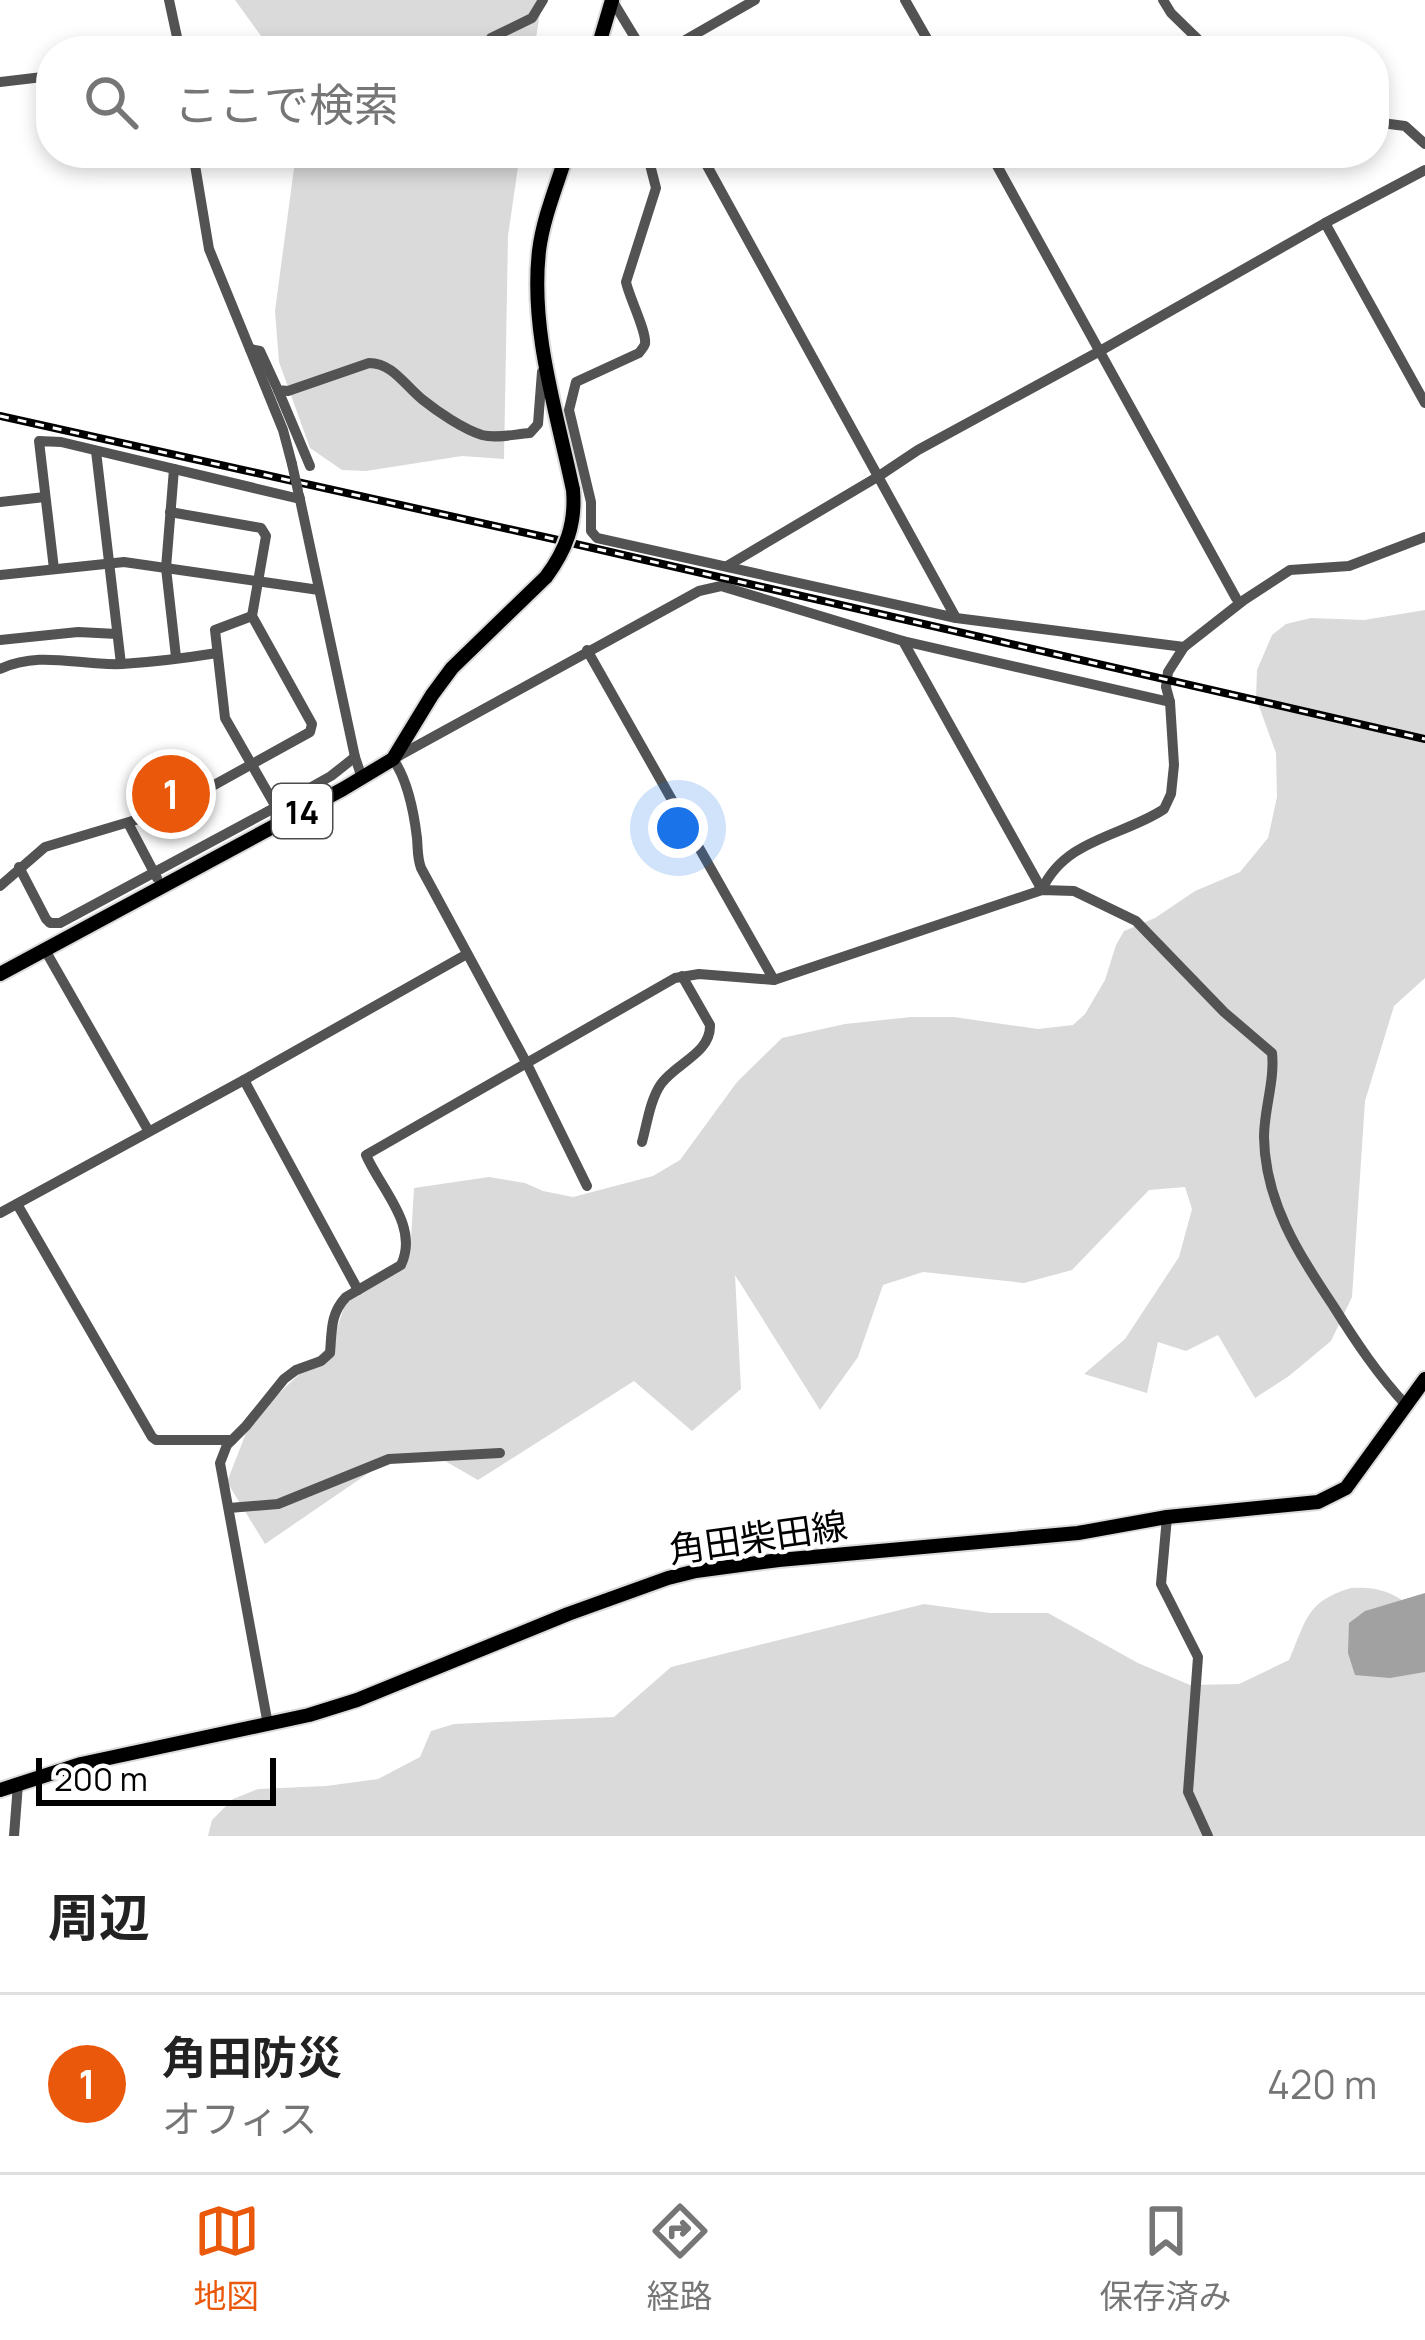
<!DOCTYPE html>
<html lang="ja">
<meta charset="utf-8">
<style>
:root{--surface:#fff;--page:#f2f2f2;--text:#222;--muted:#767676;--line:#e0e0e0;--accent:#ea580c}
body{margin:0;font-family:Manrope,"Noto Sans JP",sans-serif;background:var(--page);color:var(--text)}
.scale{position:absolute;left:36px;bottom:30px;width:240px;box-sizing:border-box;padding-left:12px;border:6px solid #000;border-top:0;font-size:33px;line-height:42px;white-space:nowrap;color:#000;-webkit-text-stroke:9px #fff;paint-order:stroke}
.you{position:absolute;left:678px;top:828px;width:42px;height:42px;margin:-30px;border:9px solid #fff;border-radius:50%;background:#1a73e8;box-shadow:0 0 0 18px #1a73e833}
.badge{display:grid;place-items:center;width:78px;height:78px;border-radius:50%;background:var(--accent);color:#fff;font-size:39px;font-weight:700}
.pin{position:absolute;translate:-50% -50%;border:6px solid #fff;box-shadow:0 3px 12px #0006}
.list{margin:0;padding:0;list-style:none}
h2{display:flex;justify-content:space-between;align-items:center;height:156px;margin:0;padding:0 48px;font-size:51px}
h2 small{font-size:39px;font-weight:400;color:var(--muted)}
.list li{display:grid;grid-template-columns:78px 1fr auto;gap:36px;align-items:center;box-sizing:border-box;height:180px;padding:0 48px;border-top:3px solid var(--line)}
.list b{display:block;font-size:45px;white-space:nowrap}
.list p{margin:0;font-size:39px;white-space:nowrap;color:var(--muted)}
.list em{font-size:39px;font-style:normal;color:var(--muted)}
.icon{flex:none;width:66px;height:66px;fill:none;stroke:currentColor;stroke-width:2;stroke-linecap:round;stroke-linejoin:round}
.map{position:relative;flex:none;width:1425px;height:1836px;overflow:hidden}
.search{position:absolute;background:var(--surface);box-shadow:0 6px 18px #0003;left:36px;right:36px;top:36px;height:132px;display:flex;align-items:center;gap:30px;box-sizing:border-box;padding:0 42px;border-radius:48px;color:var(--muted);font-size:45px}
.sheet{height:336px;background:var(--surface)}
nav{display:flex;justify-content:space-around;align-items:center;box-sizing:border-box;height:168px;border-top:3px solid var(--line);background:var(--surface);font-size:33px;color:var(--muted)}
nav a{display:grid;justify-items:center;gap:6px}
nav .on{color:var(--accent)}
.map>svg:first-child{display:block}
.green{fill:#dadada}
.water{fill:#a1a1a1}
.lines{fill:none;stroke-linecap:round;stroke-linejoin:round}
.major-casing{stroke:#dbdbdb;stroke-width:18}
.minor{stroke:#535353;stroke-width:10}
.major{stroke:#000;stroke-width:14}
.rail-casing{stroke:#000;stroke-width:8}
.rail{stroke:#fff;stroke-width:3;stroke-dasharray:9;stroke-linecap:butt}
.major-bridge-casing{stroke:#dbdbdb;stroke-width:18;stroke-linecap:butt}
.minor-bridge{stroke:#535353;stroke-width:10}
.major-bridge{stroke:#000;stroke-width:14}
.labels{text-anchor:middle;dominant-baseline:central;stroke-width:9;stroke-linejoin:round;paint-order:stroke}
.shield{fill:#fff;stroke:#4c4c4c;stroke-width:3}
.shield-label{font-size:33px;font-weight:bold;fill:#000}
.street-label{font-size:36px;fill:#000;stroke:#fff}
</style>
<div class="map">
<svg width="1425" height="1836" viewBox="0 0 1425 1836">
<rect width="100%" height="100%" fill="#fff"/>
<g class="green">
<path d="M235 0H541V6L534 51H272Z"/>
<path d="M296 153H520L508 236 504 459 462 456 366 471 342 470 310 448 279 362 275 311Z"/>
<path d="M1425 610V978L1394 1006 1365 1101 1352 1297 1331 1341 1289 1376 1255 1398 1218 1335 1186 1351 1158 1342 1147 1393 1084 1374 1125 1339 1179 1257 1192 1209 1185 1187 1149 1190 1072 1270 1024 1283 923 1272 883 1285 858 1357 820 1410 735 1275 741 1389 692 1431 634 1381 478 1480 431 1453 389 1459 265 1544 227 1482 251 1420 332 1343 349 1293 410 1256 414 1188 489 1177 525 1183 543 1191 573 1197 653 1176 680 1160 737 1082 782 1038 845 1024 911 1017H954L1038 1029 1073 1025 1085 1014 1105 980 1116 945 1124 931 1155 918 1195 891 1240 872 1268 838 1277 797 1276 753 1256 698 1257 670 1272 635 1286 624 1311 618 1364 620Z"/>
<path d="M1351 1588C1386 1586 1398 1596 1425 1618V1836H208L212 1820 233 1799 258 1789 326 1786 378 1779 420 1757 431 1731 454 1724 614 1717 671 1667 924 1604 990 1613H1048L1138 1663 1190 1685 1239 1684 1289 1660C1306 1621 1306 1601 1351 1588Z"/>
</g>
<path class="water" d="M1425 1593V1672L1390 1678 1355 1675 1348 1653 1349 1623 1365 1611Z"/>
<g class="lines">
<defs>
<g id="major">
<path d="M597 51 612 0"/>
<path d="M567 153C557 185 543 218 539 251 530 331 557 413 573 490"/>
<path d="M0 974 343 789 393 759 432 695 452 668 546 577"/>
<path d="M0 1790 81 1764 309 1715 357 1700 568 1614 668 1578 696 1571 779 1560 1078 1533 1167 1517 1318 1502 1346 1488 1425 1379"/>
</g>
</defs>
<use href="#major" class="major-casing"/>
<g class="minor">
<path d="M169 0 180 51"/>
<path d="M612 0 643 51"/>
<path d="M905 0 934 51"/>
<path d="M1163 0 1171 13 1210 51"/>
<path d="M485 51 491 38 532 18 543 0"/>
<path d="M666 51 755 0"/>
<path d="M1249 51 1303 47 1309 51"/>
<path d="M0 82 51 76"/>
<path d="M1374 122 1405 126 1425 144"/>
<path d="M193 153 209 249 283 430 292 464"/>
<path d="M647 153 656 188 626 282C629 297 647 332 645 344 644 347 641 350 639 353L576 382 569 410 591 502V531L597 538 956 618 1184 647"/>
<path d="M700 153 956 618"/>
<path d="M990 153 1236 598"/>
<path d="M1325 223 1425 403"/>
<path d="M250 349 260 351 278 390 288 391 369 363C393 363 405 386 423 400 438 412 463 429 482 435 496 439 515 434 530 433L538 424 542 372"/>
<path d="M278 390 310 466"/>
<path d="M96 451 121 664"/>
<path d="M174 469 166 568 176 657"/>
<path d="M299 495 355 757 362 778"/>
<path d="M0 502 45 497"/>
<path d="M727 566 879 476 918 450 1100 351 1325 223 1425 170"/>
<path d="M54 569 39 441 61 442 300 499"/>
<path d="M0 575 124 562 319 590"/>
<path d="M252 616 215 630 225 718 276 807"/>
<path d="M0 640 78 632 117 634"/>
<path d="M903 641 1042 890"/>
<path d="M587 650 774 980"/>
<path d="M0 669C40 650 79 666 122 664 153 662 186 658 217 653"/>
<path d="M128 823 157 878"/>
<path d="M19 867 46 919 50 923H60L276 807 331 776 355 757"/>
<path d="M0 886 45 847 169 810 310 732 312 724 252 616 266 536 261 528 170 512"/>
<path d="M1042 890C1064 839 1124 836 1164 809L1171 794 1174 765 1170 702 1166 687 1168 672 1184 647 1244 600 1290 570 1349 566 1425 537"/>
<path d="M45 950 148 1130"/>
<path d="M244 1080 358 1290"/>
<path d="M642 1142C647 1124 650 1100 661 1084 676 1063 711 1053 710 1025L682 976"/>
<path d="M587 1186 526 1062 421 868C417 857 418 849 417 838 414 813 407 779 393 759L699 591 721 586 903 641 1170 702"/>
<path d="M17 1204 152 1437 156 1440H232"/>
<path d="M0 1213 244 1080 467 954"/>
<path d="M229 1508 278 1504 389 1459 500 1453"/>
<path d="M1167 1517 1161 1584 1198 1657 1188 1792 1208 1836"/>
<path d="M268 1725 220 1463 227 1445 246 1426 284 1379 296 1370 321 1361 330 1353C332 1331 330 1314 346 1297L401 1265C420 1226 380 1188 366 1155L675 978 699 974 774 980 1042 890 1074 891 1136 921 1224 1012 1272 1053C1275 1081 1264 1109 1264 1137 1265 1203 1299 1254 1334 1307 1356 1342 1378 1375 1406 1405"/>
<path d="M14 1836 18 1784"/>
</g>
<use href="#major" class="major"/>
<defs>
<path id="rail" d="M0 416 558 540 1425 739"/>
</defs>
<use href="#rail" class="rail-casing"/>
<use href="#rail" class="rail"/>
<defs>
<path id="major-bridge" d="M546 577C566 550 576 524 573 490"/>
</defs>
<use href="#major-bridge" class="major-bridge-casing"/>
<path class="minor-bridge" d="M292 464 298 491"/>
<use href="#major-bridge" class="major-bridge"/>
</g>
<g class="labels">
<rect class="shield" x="272" y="784" width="60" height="54" rx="9"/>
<g class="shield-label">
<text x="302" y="811">14</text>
</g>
<g class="street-label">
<text transform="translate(758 1537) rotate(-8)">角田柴田線</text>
</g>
</g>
</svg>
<div class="scale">200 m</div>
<div class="you"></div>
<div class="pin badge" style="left:171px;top:794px">1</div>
<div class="search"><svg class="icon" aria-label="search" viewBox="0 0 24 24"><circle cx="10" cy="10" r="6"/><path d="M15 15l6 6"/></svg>ここで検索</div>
</div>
<section class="sheet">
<h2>周辺<small></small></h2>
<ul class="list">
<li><span class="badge">1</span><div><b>角田防災</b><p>オフィス</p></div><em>420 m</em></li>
</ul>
</section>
<nav>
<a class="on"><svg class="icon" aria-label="map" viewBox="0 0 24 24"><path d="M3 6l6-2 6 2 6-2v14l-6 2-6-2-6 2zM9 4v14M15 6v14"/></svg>地図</a>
<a><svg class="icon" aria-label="directions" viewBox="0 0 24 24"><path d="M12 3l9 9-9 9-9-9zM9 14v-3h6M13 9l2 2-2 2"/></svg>経路</a>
<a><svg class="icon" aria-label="saved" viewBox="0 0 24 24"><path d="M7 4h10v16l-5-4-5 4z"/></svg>保存済み</a>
</nav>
